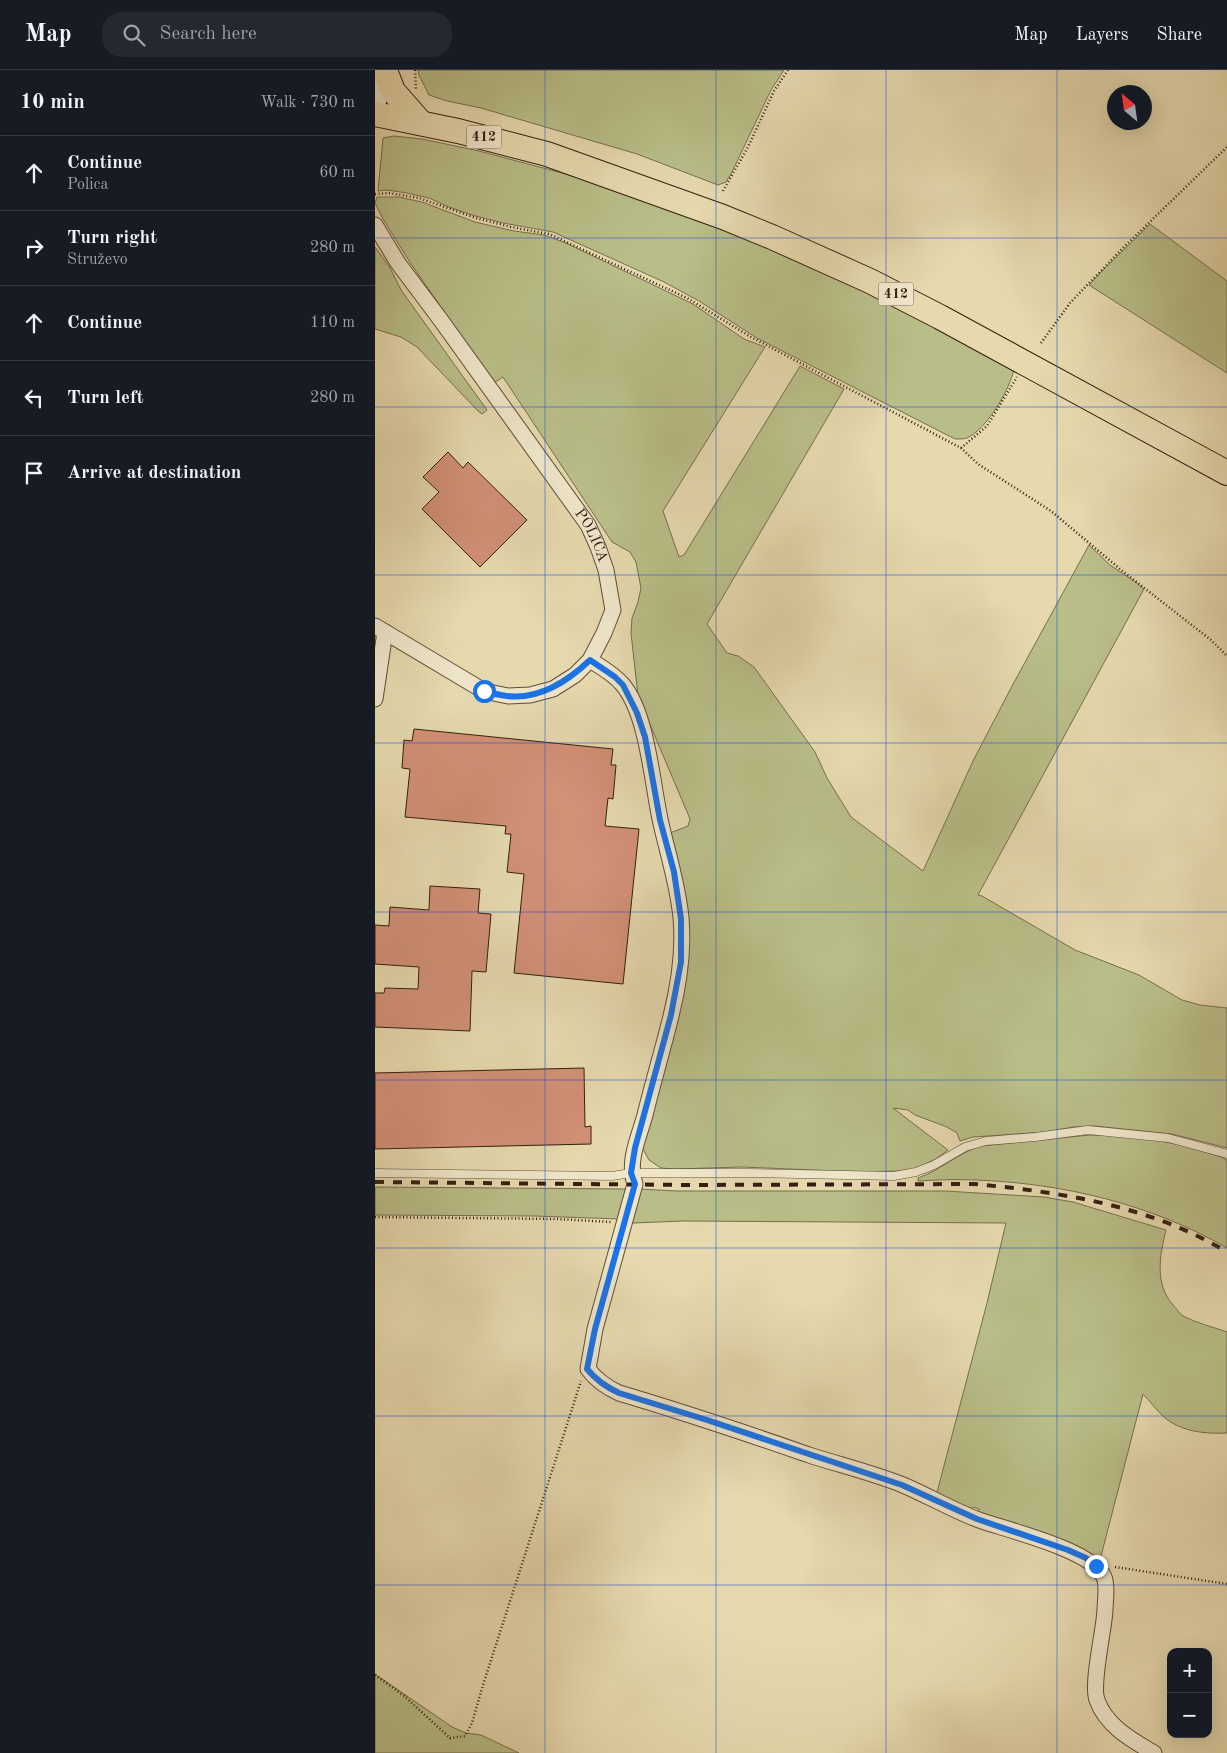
<!DOCTYPE html>
<meta charset="utf-8">
<style>
:root{--surface:#171b24;--page:#242831;--text:#f1f3f6;--muted:#9ea1a6;--line:#363941}
body{margin:0;font-family:"Old Standard TT",serif;background:var(--page);color:var(--text)}
.controls{position:absolute;right:15px;bottom:15px;display:grid;overflow:hidden;border-radius:10px;box-shadow:0 5px 20px #0002}
.controls button{width:45px;height:45px;display:grid;place-items:center;padding:0;border:0;border-bottom:1px solid var(--line);background:var(--surface);color:var(--text);font:25px sans-serif}
.compass{position:absolute;left:732px;top:15px;width:45px;height:45px;border-radius:50%;background:var(--surface);box-shadow:0 5px 20px #0002;rotate:331deg}
.stop{position:absolute;width:15px;height:15px;margin:-11px;border:4px solid #1a73e8;border-radius:50%;background:#fff}
.stop.end{background:#1a73e8;border-color:#fff;box-shadow:0 1px 5px #0008}
.list{margin:0;padding:0;list-style:none}
h2{display:flex;justify-content:space-between;align-items:center;height:65px;margin:0;padding:0 20px;font-size:21px}
h2 small{font-size:16px;font-weight:400;color:var(--muted)}
.list li{display:grid;grid-template-columns:32px 1fr auto;gap:15px;align-items:center;box-sizing:border-box;height:75px;padding:0 20px;border-top:1px solid var(--line)}
.list b{display:block;font-size:19px;white-space:nowrap}
.list p{margin:0;font-size:16px;white-space:nowrap;color:var(--muted)}
.list em{font-size:16px;font-style:normal;color:var(--muted)}
.icon{flex:none;width:28px;height:28px;fill:none;stroke:currentColor;stroke-width:2;stroke-linecap:round;stroke-linejoin:round}
.map{position:relative;flex:none;width:852px;height:1683px;overflow:hidden}
header{display:flex;align-items:center;gap:30px;box-sizing:border-box;height:70px;padding:0 25px;background:var(--surface);border-bottom:1px solid var(--line)}
header strong{font-size:24px}
nav{display:flex;gap:28px;margin-inline-start:auto;font-size:18px}
.search{width:350px;height:45px;background:var(--page);display:flex;align-items:center;gap:12px;box-sizing:border-box;padding:0 18px;border-radius:20px;color:var(--muted);font-size:19px}
main{display:flex}
aside{flex:1;background:var(--surface)}
.map>svg:first-child{display:block}
.green{fill:#b9be88;stroke:#766e4c}
.building{fill:#d29076;stroke:#341e10}
.lines{fill:none;stroke-linecap:round;stroke-linejoin:round}
.service-casing{stroke:#604d38;stroke-width:9}
.minor-casing{stroke:#604d38;stroke-width:17}
.secondary-casing{stroke:#341e10;stroke-width:23}
.primary-casing{stroke:#341e10;stroke-width:26}
.path{stroke:#341e10;stroke-width:2.5;stroke-dasharray:1 2.5;stroke-linecap:butt}
.service{stroke:#efe6ca;stroke-width:8}
.minor{stroke:#efe6ca;stroke-width:15}
.secondary{stroke:#efe6ca;stroke-width:21}
.primary{stroke:#e6d9ae;stroke-width:24}
.rail{stroke:#341e10;stroke-width:4;stroke-dasharray:9 9;stroke-linecap:butt}
.route{stroke:#1a73e8;stroke-width:6}
.grid{fill:none;stroke:#1d4ed8;stroke-width:1;stroke-opacity:0.55}
.labels{text-anchor:middle;dominant-baseline:central;stroke-width:4;stroke-linejoin:round;paint-order:stroke}
.shield{fill:#efe6ca;stroke:#6c5a48;stroke-width:1}
.shield-label{font-size:14px;font-weight:bold;fill:#341e10}
.street-label{font-size:15px;fill:#341e10;stroke:#efe6ca}
</style>
<header>
<strong>Map</strong>
<div class="search"><svg class="icon" aria-label="search" viewBox="0 0 24 24"><circle cx="10" cy="10" r="6"/><path d="M15 15l6 6"/></svg>Search here</div>
<nav><a>Map</a><a>Layers</a><a>Share</a></nav>
</header>
<main>
<aside>
<h2>10 min<small>Walk · 730 m</small></h2>
<ul class="list">
<li><svg class="icon" aria-label="ahead" viewBox="0 0 24 24"><path d="M12 20V5M6 11l6-6 6 6"/></svg><div><b>Continue</b><p>Polica</p></div><em>60 m</em></li>
<li><svg class="icon" aria-label="right" viewBox="0 0 24 24"><path d="M7 20v-9h11M14 6l5 5-5 5"/></svg><div><b>Turn right</b><p>Struževo</p></div><em>280 m</em></li>
<li><svg class="icon" aria-label="ahead" viewBox="0 0 24 24"><path d="M12 20V5M6 11l6-6 6 6"/></svg><div><b>Continue</b></div><em>110 m</em></li>
<li><svg class="icon" aria-label="left" viewBox="0 0 24 24"><path d="M17 20v-9H6M10 6l-5 5 5 5"/></svg><div><b>Turn left</b></div><em>280 m</em></li>
<li><svg class="icon" aria-label="arrive" viewBox="0 0 24 24"><path d="M6 21V4h12l-3 4 3 4H6"/></svg><div><b>Arrive at destination</b></div></li>
</ul>
</aside>
<div class="map">
<svg width="852" height="1683" viewBox="0 0 852 1683">
<rect width="100%" height="100%" fill="#e6d9ae"/>
<filter id="stains"><feTurbulence type="fractalNoise" baseFrequency=".004" numOctaves="4"/><feColorMatrix values="0 0 0 0 .2 0 0 0 0 .09 0 0 0 0 .02 0 0 0 .5 -.17"/></filter>
<radialGradient id="worn" r=".72"><stop offset=".6" stop-color="#630" stop-opacity="0"/><stop offset="1" stop-color="#630" stop-opacity=".3"/></radialGradient>
<g class="green">
<path d="M43 0H409L396 20 357 102 351 112 343 115 262 84 106 38 72 31 54 25 44 5Z"/>
<path d="M19 66 47 69 104 81 191 104 245 119 392 174 520 234 639 299C635 319 612 359 592 368 589 369 584 369 580 369L382 268 324 231 289 212 178 162 128 153 97 145 74 137 54 128 32 123 12 120 3 121 8 68Z"/>
<path d="M2 127H24L47 132 100 152 139 161 169 165 191 173 318 234 369 269 390 277 288 441 304 487 309 485 425 296 469 319 332 554 352 583 363 586 379 597 440 682 452 708 476 747 548 801 598 691 636 618 714 475 735 495 759 511 769 519 603 825 607 826 700 880 764 905 807 930 825 935 852 938V1078L797 1064 720 1056 698 1057 670 1062 598 1067 585 1071 582 1063 572 1057 540 1045 533 1040 518 1038 573 1080 561 1089 540 1099 522 1101 487 1102 367 1097 300 1099 286 1098 274 1090 267 1077 310 898 295 763 313 756 315 749 263 626 256 563 257 548 263 532 266 518 261 492 255 482 237 472 128 307 119 313 36 194 8 149 0 133Z"/>
<path d="M775 154 852 211V303L714 215 728 200Z"/>
<path d="M0 177 14 196 26 220 112 340 107 344 103 341 42 277 26 267 0 259Z"/>
<path d="M715 1065C754 1065 793 1070 830 1082 837 1084 845 1086 852 1090V1178C776 1134 687 1113 600 1110 581 1109 562 1110 543 1111V1108C566 1100 583 1083 606 1076Z"/>
<path d="M0 1117 254 1119 245 1149 159 1146 0 1145Z"/>
<path d="M263 1119 302 1121H570L669 1127 698 1132 791 1160C785 1185 779 1213 798 1235 801 1238 804 1243 808 1246 821 1253 838 1257 852 1262V1363C831 1364 806 1362 789 1347 781 1340 775 1331 768 1324L725 1490 695 1476 603 1446 604 1439 598 1437 595 1443 561 1426 612 1233 631 1153 308 1151 258 1153 253 1152Z"/>
<path d="M0 1604 77 1657 91 1663 106 1665 144 1683H0Z"/>
</g>
<g class="building">
<path d="M73 382 88 398 93 392 152 450 105 497 47 439 64 422 48 407Z"/>
<path d="M39 659 238 679 236 695H241L238 729 233 728 230 756 264 759 248 914 139 903 149 804 132 802 136 764H130L131 756 30 747 35 699 27 698 29 670 37 671Z"/>
<path d="M55 816 105 819 103 843 116 844 111 902 97 901 95 961 0 957V923H9L10 918 43 919 44 897 0 894V855L14 856 15 837 54 840Z"/>
<path d="M209 998 210 1057 216 1056V1074L0 1079V1003Z"/>
</g>
<g class="lines">
<defs>
<path id="service" d="M0 1103 237 1106 256 1103H374L519 1106 541 1102 559 1095 590 1077 611 1071 660 1067 713 1060 793 1068 852 1084"/>
<g id="minor">
<path id="s1" d="M0 155 23 193 65 249 213 455 223 477 231 500 238 540 229 563 215 590 200 605 178 619 155 625 133 626 109 621 0 556"/>
<path d="M215 590C226 597 239 604 248 615 272 644 277 711 285 749 292 782 303 814 306 848 309 881 304 914 296 946 288 979 278 1012 270 1045 264 1067 252 1091 260 1114L220 1259 213 1299C221 1310 231 1317 244 1323 308 1342 371 1363 434 1385 465 1395 498 1403 528 1415 554 1426 577 1440 604 1450 632 1460 717 1480 729 1507 733 1516 730 1531 730 1540 729 1561 716 1614 722 1630 731 1656 757 1670 779 1683"/>
<path d="M0 629 10 562"/>
</g>
<path id="secondary" d="M0 34 6 0"/>
<g id="primary">
<path d="M10 0 18 21 46 53"/>
<path d="M0 44 83 61 172 84 348 147 397 167 495 211 565 247 852 403"/>
</g>
</defs>
<use href="#service" class="service-casing"/>
<use href="#minor" class="minor-casing"/>
<use href="#secondary" class="secondary-casing"/>
<use href="#primary" class="primary-casing"/>
<g class="path">
<path d="M40 0 41 20"/>
<path d="M348 121 373 77 399 21 413 0"/>
<path d="M0 124 14 123 44 128 101 148 136 157 174 164 312 228 376 267 586 378 603 394 676 441 745 499 836 570 852 586"/>
<path d="M666 273 695 233 748 178 852 77"/>
<path d="M586 378 612 356 642 307"/>
<path d="M0 1147 182 1149 236 1152"/>
<path d="M740 1497 852 1514"/>
<path d="M0 1605 28 1625 75 1668 90 1666 97 1653 108 1615 206 1311"/>
</g>
<use href="#service" class="service"/>
<use href="#minor" class="minor"/>
<use href="#secondary" class="secondary"/>
<use href="#primary" class="primary"/>
<path class="rail" d="M0 1112 310 1115 599 1114C687 1122 776 1136 852 1182"/>
</g>
<g class="lines">
<path class="route" d="M109 621C116 623 124 625 132 626 165 630 193 611 215 590L240 607 248 615 262 643 270 667 285 750 299 802 306 849V892L296 945 260 1078 256 1103 260 1114 220 1259 212 1299C221 1310 231 1317 244 1323L332 1350 527 1415 602 1449 693 1480 711 1488 721 1496"/>
</g>
<path class="grid" d="M170 0V1683M341 0V1683M511 0V1683M682 0V1683M0 168H852M0 337H852M0 505H852M0 673H852M0 842H852M0 1010H852M0 1178H852M0 1346H852M0 1515H852"/>
<g class="labels">
<g class="shield">
<rect x="91.5" y="55.5" width="35" height="23" rx="4"/>
<rect x="503.5" y="212.5" width="35" height="23" rx="4"/>
</g>
<g class="shield-label">
<text x="109" y="67">412</text>
<text x="521" y="224">412</text>
</g>
<g class="street-label">
<text stroke="none"><textPath href="#s1" startOffset="379">POLICA</textPath></text>
</g>
</g>
<rect width="100%" height="100%" filter="url(#stains)"/>
<rect width="100%" height="100%" fill="url(#worn)"/>
</svg>
<div class="controls">
<button>+</button>
<button>−</button>
</div>
<svg class="compass" viewBox="-18 -18 36 36"><path d="M0-13l5 13h-10z" fill="#e53935"/><path d="M0 13l5-13h-10z" fill="#9ea1a6"/></svg>
<div class="stop" style="left:109px;top:621px"></div>
<div class="stop end" style="left:721px;top:1496px"></div>
</div>
</main>
